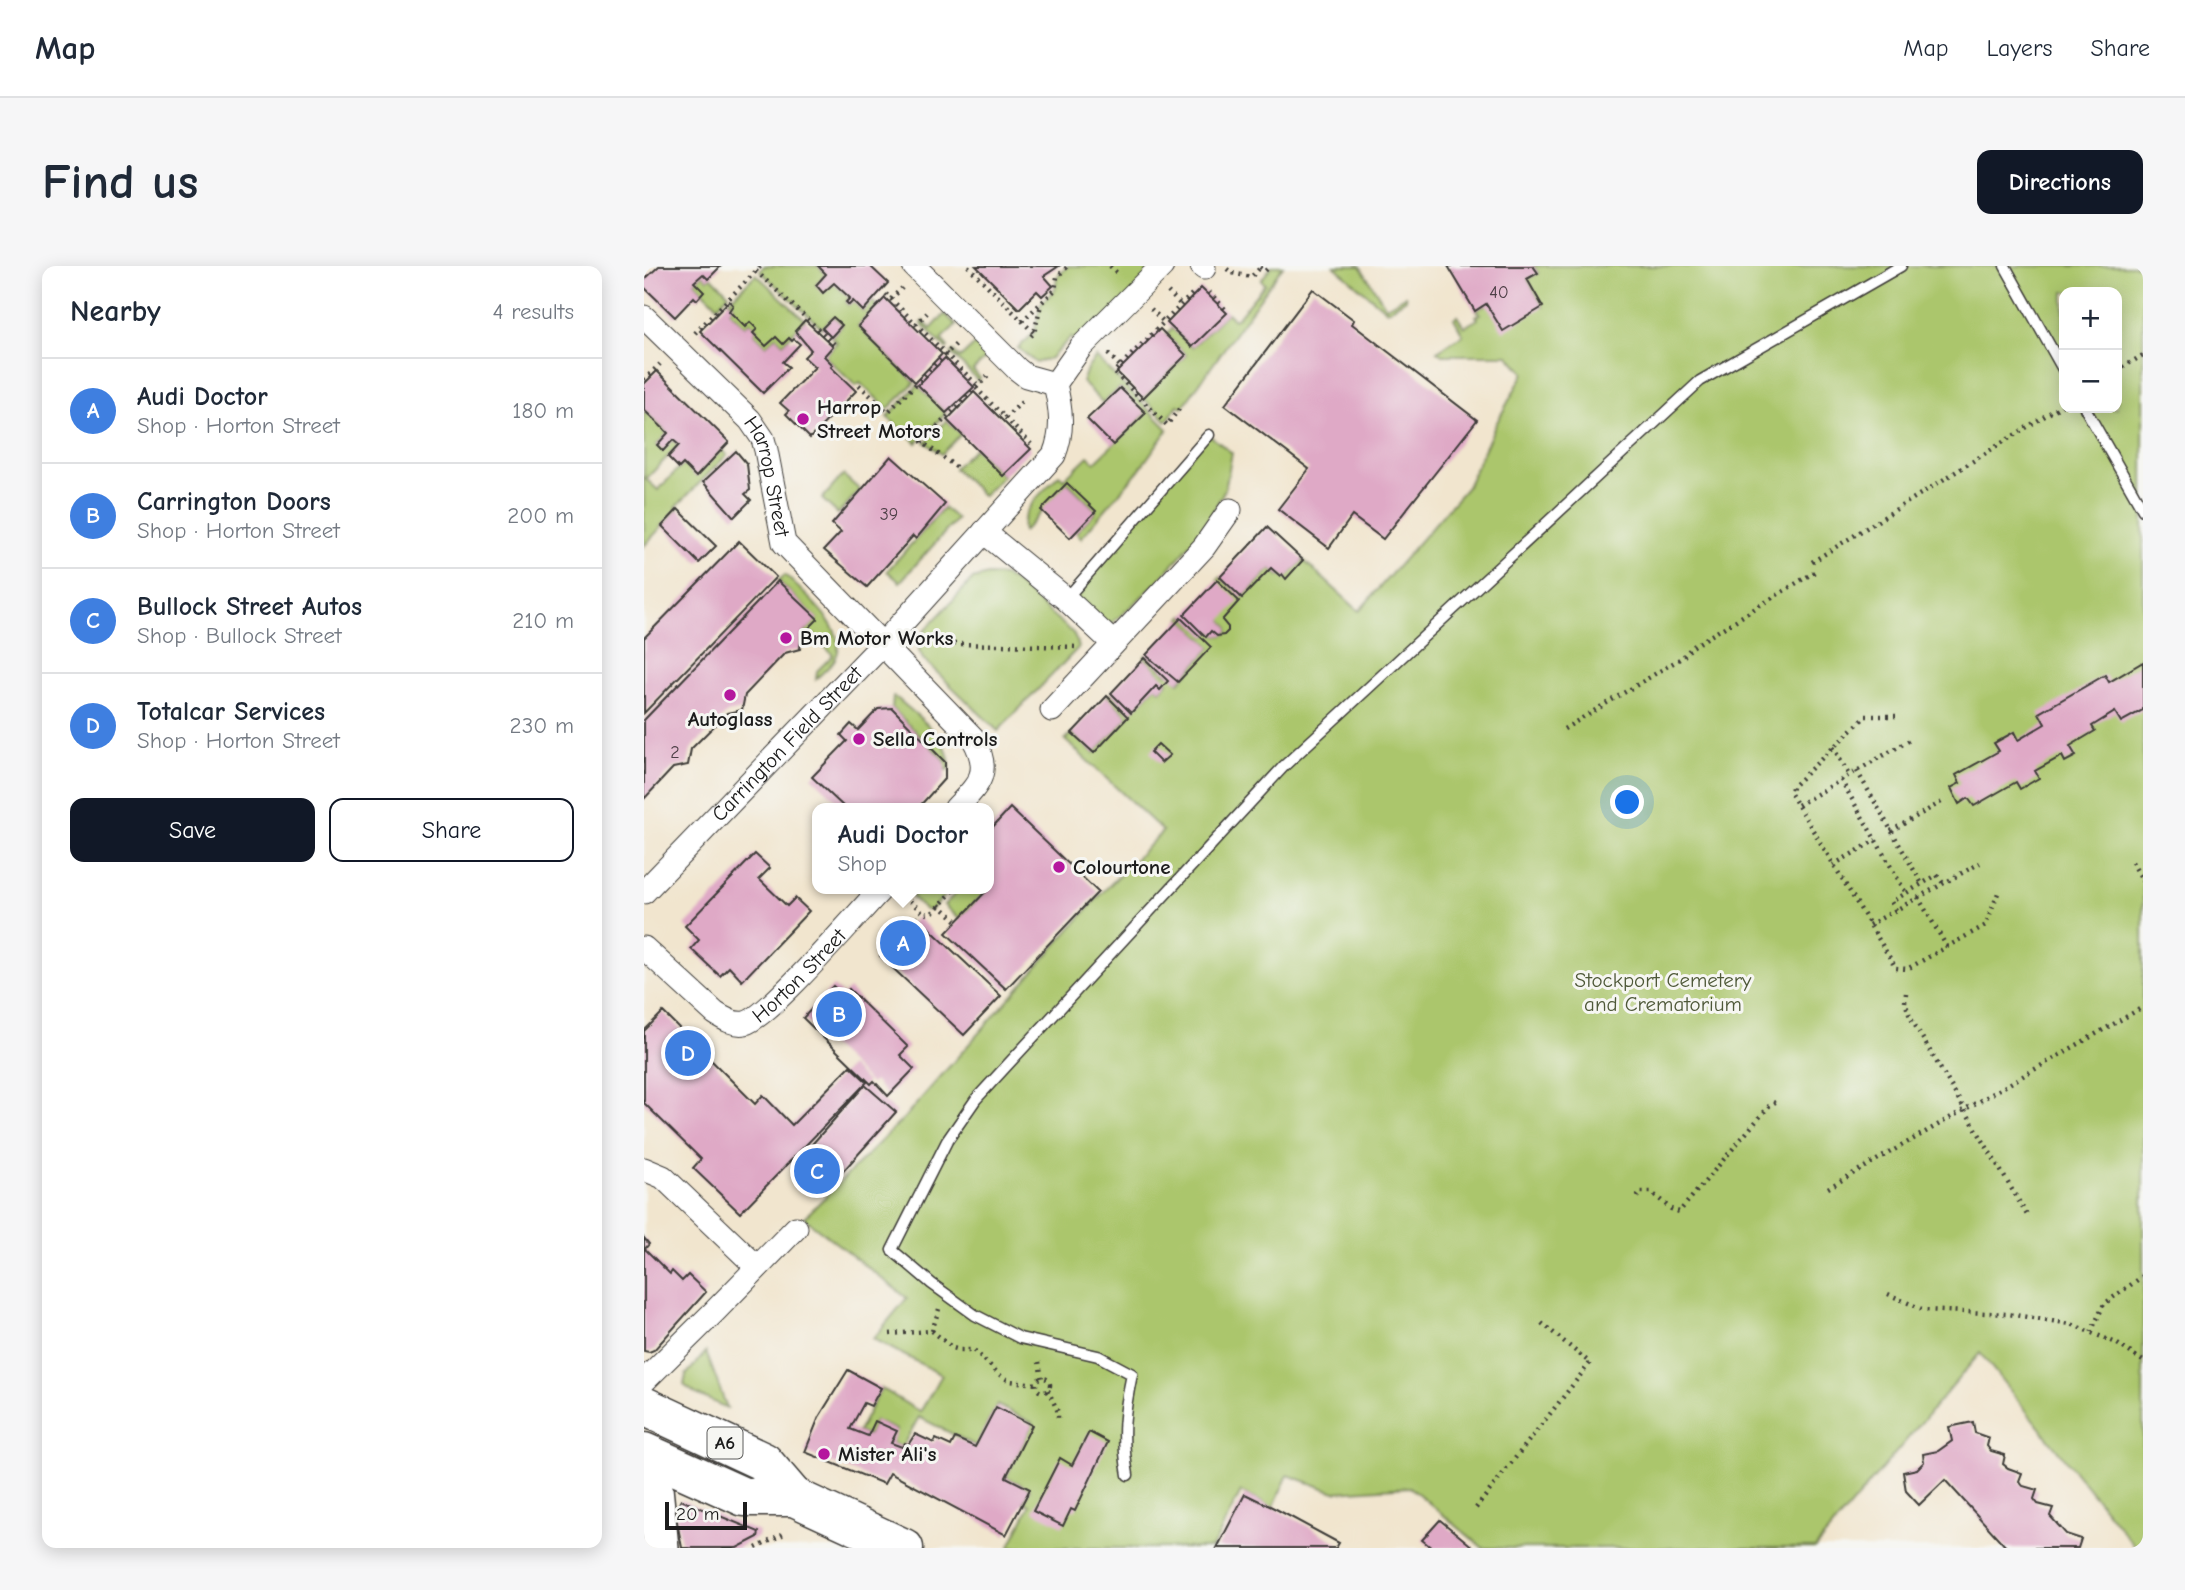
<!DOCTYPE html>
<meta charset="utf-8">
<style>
:root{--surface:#fff;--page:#f6f6f7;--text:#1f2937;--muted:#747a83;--line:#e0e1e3;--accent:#111827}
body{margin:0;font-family:"Comic Neue",sans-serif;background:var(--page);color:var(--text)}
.controls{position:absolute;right:21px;top:21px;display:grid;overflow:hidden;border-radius:14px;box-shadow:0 4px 18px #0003}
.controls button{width:63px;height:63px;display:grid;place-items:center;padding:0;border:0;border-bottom:2px solid var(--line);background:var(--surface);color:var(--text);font:35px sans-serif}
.scale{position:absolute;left:21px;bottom:18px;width:82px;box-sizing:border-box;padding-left:7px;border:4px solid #1c1c1c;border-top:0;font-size:19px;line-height:24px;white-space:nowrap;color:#1c1c1c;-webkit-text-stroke:5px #f6f6f2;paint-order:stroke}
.you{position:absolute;left:984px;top:537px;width:24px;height:24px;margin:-18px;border:5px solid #fff;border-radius:50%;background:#1a73e8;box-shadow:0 0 0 10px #1a73e833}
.badge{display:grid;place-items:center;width:46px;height:46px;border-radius:50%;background:var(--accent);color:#fff;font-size:23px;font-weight:700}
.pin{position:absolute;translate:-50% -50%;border:4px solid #fff;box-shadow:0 2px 7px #0006}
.popup{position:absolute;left:168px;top:537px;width:182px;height:91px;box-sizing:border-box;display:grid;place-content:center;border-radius:14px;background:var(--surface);filter:drop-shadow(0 2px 5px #0005);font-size:23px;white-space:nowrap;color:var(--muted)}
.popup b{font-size:26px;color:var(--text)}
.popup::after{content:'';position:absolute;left:50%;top:100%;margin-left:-14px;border:14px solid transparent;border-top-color:var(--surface)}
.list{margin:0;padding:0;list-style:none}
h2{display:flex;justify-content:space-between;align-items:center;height:91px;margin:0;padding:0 28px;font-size:30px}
h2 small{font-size:23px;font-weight:400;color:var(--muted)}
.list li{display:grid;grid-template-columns:46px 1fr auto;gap:21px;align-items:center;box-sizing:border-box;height:105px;padding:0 28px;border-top:2px solid var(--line)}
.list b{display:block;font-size:26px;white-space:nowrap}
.list p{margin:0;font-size:23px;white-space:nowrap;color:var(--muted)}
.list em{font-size:23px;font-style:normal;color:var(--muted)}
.actions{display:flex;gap:14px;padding:21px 28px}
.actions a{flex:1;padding:16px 0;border:2px solid var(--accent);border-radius:14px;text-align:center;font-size:24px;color:var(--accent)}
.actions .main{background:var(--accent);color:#fff}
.map{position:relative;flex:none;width:1499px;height:1282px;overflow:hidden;border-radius:14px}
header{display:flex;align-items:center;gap:42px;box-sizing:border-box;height:98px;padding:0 35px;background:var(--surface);border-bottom:2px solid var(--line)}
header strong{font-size:33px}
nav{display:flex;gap:38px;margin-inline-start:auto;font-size:24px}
.intro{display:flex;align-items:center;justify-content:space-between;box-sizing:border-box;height:168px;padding:0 42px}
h1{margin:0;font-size:49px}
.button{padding:18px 32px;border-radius:14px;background:var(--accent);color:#fff;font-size:24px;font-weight:700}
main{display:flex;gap:42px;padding:0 42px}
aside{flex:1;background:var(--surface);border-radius:14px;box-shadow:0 4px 18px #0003}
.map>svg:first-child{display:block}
.green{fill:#abc66c;stroke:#647144;stroke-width:2;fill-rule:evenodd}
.building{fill:#dfa9c6}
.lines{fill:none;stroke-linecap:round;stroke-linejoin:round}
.lane-casing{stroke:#3c3a37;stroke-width:13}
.street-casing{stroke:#3c3a37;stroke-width:25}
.primary-casing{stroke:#3c3a37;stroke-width:38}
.highway-casing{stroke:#3c3a37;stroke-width:41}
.path{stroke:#3c3a37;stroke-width:4.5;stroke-dasharray:2 5;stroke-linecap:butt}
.lane{stroke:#fff;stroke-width:10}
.street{stroke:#fff;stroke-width:23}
.primary{stroke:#fff;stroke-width:35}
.highway{stroke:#fff;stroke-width:38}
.poi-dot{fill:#b5179e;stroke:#f6f6f2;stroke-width:2.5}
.labels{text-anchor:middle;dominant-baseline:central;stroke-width:6;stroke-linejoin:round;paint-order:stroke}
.number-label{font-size:18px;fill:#4d3f46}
.shield{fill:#f6f6f2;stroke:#5d5d5c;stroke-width:2}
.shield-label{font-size:19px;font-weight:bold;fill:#1c1c1c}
.poi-label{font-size:21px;font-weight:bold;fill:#1c1c1c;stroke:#f6f6f2;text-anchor:start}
.street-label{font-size:21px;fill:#1c1c1c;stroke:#f6f6f2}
.park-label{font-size:21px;fill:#4e5838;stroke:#f6f6f2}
</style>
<header>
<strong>Map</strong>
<nav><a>Map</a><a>Layers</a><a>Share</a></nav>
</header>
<div class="intro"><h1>Find us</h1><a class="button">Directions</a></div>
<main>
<aside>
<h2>Nearby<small>4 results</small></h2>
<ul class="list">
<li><span class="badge" style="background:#3f7fe0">A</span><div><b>Audi Doctor</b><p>Shop · Horton Street</p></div><em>180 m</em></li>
<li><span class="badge" style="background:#3f7fe0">B</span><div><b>Carrington Doors</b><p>Shop · Horton Street</p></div><em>200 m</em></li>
<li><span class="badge" style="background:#3f7fe0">C</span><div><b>Bullock Street Autos</b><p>Shop · Bullock Street</p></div><em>210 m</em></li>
<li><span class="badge" style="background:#3f7fe0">D</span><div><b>Totalcar Services</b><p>Shop · Horton Street</p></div><em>230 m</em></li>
</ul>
<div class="actions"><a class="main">Save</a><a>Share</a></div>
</aside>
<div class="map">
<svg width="1499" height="1282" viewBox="0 0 1499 1282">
<rect width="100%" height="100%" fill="#f6f6f2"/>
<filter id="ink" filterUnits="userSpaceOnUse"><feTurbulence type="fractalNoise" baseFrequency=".0143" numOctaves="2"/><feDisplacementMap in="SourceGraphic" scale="14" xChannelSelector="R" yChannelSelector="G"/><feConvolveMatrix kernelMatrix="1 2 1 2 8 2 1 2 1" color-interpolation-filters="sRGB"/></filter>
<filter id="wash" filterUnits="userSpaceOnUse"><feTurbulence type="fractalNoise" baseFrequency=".00686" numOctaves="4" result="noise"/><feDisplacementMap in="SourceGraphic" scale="28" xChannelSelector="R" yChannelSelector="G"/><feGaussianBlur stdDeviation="1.57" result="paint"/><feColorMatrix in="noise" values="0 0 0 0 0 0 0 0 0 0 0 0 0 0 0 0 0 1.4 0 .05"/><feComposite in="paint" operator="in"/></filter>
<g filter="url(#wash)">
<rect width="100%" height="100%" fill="#f1e5ce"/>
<g class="green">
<path d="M120 0H174L182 8 172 19 179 26 190 17 206 32 202 36 204 39 209 35 219 45 228 35 233 40 214 60 271 116 244 143 216 117 212 120 180 90 193 76 187 71 198 59 189 51 178 62 116 5Z"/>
<path d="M424 0H518L437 81 427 71 407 92 392 97 374 82 390 67 397 37 411 24 413 11Z"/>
<path d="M628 0H639L538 142 534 139 523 155 499 132 542 89 522 69 528 62 548 81 583 47 589 53 594 51 621 18 617 14Z"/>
<path d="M690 0H716L742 41 761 30 762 33 743 45Z"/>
<path d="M889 0H1499V1282H1492L1336 1087 1171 1282H839L766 1221 691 1226 644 1209 629 1242 597 1226 568 1282H365L386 1239 380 1236 386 1223 362 1211 389 1157 353 1139 332 1180 275 1151 258 1181 247 1177 252 1164 231 1155 224 1170 214 1166 237 1122 276 1146 298 1109 229 1073 263 1032 160 952 261 851 457 628 519 565 421 474 428 467 450 487 484 451 463 430 467 427 487 446 512 420 516 424 524 416 500 392 502 389 523 408 525 407 535 416 567 381 537 352 540 349 562 370 567 365 573 370 580 369 584 366V361L578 354 573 314 576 311 599 331 627 302 635 310 638 308 642 312 659 294 715 345 823 221 852 158 880 107 864 89H798L793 85 819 69 810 52 813 50 820 61 834 53 832 50 836 48 833 44 842 38 899 41 883 13 894 7ZM1420 26H1473V142H1420Z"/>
<path d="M59 8 64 13 67 10 85 28 74 40 50 16Z"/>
<path d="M112 8 161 54 139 78 132 71 122 80 109 67 113 63 106 56 101 61 85 45 89 39 85 35Z"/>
<path d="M301 48 312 59 297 73 304 81 302 83 277 57 279 55 287 63Z"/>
<path d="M331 78 343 91 329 104 336 112 334 115 307 87 309 85 316 92Z"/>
<path d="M452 91 524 163 495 204 437 272 432 266 452 245 424 217 379 266C374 245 402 223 415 209L420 213 444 190 451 196 501 148 476 122 459 137 438 116 443 103Z"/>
<path d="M274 119 302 147 273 177 243 151Z"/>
<path d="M0 144 24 167 13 179 19 184 29 174 35 179 2 213 14 224 39 198 52 210 78 184 83 189 32 241 34 243 0 280Z"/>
<path d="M303 154 317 168 298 188 281 176Z"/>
<path d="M565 169 588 187C585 200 584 218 578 229 551 282 503 329 457 366L422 333Z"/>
<path d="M331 182 359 210 339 230 310 202Z"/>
<path d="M199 209 216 224 194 248 178 233Z"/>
<path d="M300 242 313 253 256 316 243 305Z"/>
<path d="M141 309C158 326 208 365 191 393 187 400 178 407 172 413L173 405 189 389 170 369 156 383 158 369 173 353 134 315Z"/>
<path d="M344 309 360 310 372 317 429 367 435 381 354 465 279 393 275 385V377L280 365 329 313Z"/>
<path d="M249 431 254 433C276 453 306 471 306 503L301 504V495L248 442Z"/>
<path d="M275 623H307L287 644H281L268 631Z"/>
<path d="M316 623H345L315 653 300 639Z"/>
<path d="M62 1086 83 1142 52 1128 40 1119 42 1109Z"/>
</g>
<g id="blocks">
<g class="building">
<path d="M15 0H77L64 13 59 8 50 16 60 26 53 34 50 31 31 51 0 21V14Z"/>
<path d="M174 0H226L244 17 219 45 209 35 205 39 202 36 206 32 190 17 179 27 172 19 182 8Z"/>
<path d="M332 0H415L400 10 409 20 398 30 393 25 375 43Z"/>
<path d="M804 0H889L894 7 883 13 899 41 859 65 842 38 831 45Z"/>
<path d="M557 22 583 47 548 81 523 57Z"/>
<path d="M669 23 710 54 708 58 833 154 739 273 708 250 685 282 634 243 665 203 581 139Z"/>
<path d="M241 32 298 88 271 116 214 60Z"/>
<path d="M85 35 89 39 85 45 101 61 106 56 113 63 109 67 122 80 132 71 139 78 145 72 148 75 150 73 156 78 139 96 145 101 119 127 56 65Z"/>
<path d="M189 51 198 59 187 71 178 62Z"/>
<path d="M161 54 189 80 180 90 189 99 187 101 212 125 166 172 142 148 145 145 136 137 171 101 160 91 167 84 151 65Z"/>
<path d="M516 63 542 89 499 132 473 106Z"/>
<path d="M301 92 330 121 302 147 274 119Z"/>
<path d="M13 105 85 176 52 211 39 198 35 202 24 191 35 179 29 174 19 185 13 179 24 167 0 144V118Z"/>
<path d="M476 122 502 147 469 179 443 153Z"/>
<path d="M330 126 387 183 359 210 303 154Z"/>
<path d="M92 185 103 198 106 224 101 228 107 234 90 251 59 216Z"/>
<path d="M247 190 301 238 272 273 269 270 223 321 180 284 197 266 188 258Z"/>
<path d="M423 217 452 245 426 272 397 244Z"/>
<path d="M34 243 72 280 55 297 18 260Z"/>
<path d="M623 261 659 294 642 313 638 308 636 310 627 302 598 332 576 311Z"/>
<path d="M95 275 132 311 0 447V372Z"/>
<path d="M573 314 595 335 578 354 584 361V365L580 369 573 370 567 365 562 371 540 349Z"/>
<path d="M134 315 174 353 158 369 156 383 141 387 101 429 98 444 83 447 47 483 44 499 29 502 0 533V454Z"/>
<path d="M537 352 567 381 534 416 502 389Z"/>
<path d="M500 392 524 415 516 424 512 420 487 447 467 427Z"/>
<path d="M1499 396V444L1477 456 1471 446 1448 460 1451 465 1426 480 1432 490 1421 496 1418 490 1391 505 1395 512 1376 523 1372 516 1330 540 1324 532 1315 538 1307 522 1316 517 1312 509 1355 485 1350 477 1370 466 1374 474 1401 458 1395 447 1461 409 1465 416Z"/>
<path d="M463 430 484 451 450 487 428 467Z"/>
<path d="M248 442 301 496V512L274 542H201L168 511 203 475 197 469 207 458 214 464 234 443Z"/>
<path d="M514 478 526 489 517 497 506 486Z"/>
<path d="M366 542 454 626 362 723 302 667 348 619 345 616V565Z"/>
<path d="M111 588 126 602 115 613 143 640 151 632 165 645 98 715 85 701 76 710 47 683 55 674 41 660Z"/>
<path d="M273 651 357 730 320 769 236 690Z"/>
<path d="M189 720 199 729 205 723 264 781 256 789 270 803 244 830 230 815 227 818 159 752Z"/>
<path d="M19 746 111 838 119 829 148 859 206 800 223 816 96 947 49 902 57 893 0 837V765Z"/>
<path d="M221 819 252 846 184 922 153 895Z"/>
<path d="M0 972 5 978 1 983 26 1008 28 1005 38 1015 44 1009 62 1026 10 1084 5 1086 0 1085Z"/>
<path d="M204 1104 237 1122 227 1140 220 1137 206 1163 224 1170 231 1155 253 1165 247 1177 258 1181 261 1177 264 1179 271 1168 290 1177 292 1173 307 1180 311 1172 331 1181 352 1141 388 1159 362 1211 386 1223 362 1269 246 1207 240 1218 161 1186 175 1151Z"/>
<path d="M1329 1156 1331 1167 1345 1172 1343 1180 1347 1185 1361 1189 1359 1198 1364 1202 1378 1207 1375 1215 1379 1220 1393 1224 1390 1233 1394 1238 1409 1242 1406 1250 1422 1268 1437 1273 1434 1282H1363L1301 1214 1275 1239 1262 1225 1259 1206 1273 1203 1280 1196 1279 1188 1294 1185 1308 1175 1305 1161Z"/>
<path d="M445 1166 464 1176 431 1245 427 1243 419 1260 389 1245 416 1192 428 1199Z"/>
<path d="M601 1228 632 1243 695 1277 692 1282H573Z"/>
<path d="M37 1234 115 1266 114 1271 93 1282H38L31 1245Z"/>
<path d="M796 1254 830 1282H788L778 1274Z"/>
</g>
</g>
</g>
<g filter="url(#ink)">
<use href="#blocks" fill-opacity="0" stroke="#3c3a37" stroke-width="2"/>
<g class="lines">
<defs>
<g id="lane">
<path d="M1361 0 1420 105"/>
<path d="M1441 142 1499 244"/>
<path d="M422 333 565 169"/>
<path d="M484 1209C477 1170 480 1146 488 1108L454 1090 376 1072 331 1049 288 1018 248 984 303 875 332 833 640 500 1056 115 1257 0"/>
</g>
<g id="street">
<path d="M270 0 373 103 382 110 411 118"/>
<path d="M558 0 560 2"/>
<path id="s1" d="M0 51 106 154 119 173 122 184 140 277 329 472C348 506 336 517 312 542"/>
<path d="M340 266 422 333 469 377"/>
<path d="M408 444 560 281 586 244"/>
<path id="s2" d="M0 626 239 378 410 189C420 164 417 143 411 118L437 81 518 0"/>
<path id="s3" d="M0 682 71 747C80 753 90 759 101 757 124 752 215 646 237 623"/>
<path d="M0 903 19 911 113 1001"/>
<path d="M0 1115 70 1046 152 962"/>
</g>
<path id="primary" d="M2 1187 11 1222 17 1282"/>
<g id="highway">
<path d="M0 1140 120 1196 150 1231"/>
<path d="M0 1186 100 1231H150L260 1282"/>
</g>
</defs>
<use href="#lane" class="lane-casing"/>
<use href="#street" class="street-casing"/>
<use href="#primary" class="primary-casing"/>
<use href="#highway" class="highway-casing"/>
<g class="path">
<path d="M324 0 390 67"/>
<path d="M466 0 475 9"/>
<path d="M616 1 621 5 626 0"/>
<path d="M583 3 588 7 607 11 617 1"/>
<path d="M112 5 190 78"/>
<path d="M524 26 537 39"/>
<path d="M565 26 583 45"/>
<path d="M242 28 334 120"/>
<path d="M247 33 258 22"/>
<path d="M507 43 520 56"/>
<path d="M378 55 411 24 413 11 424 0"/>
<path d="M272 58 283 47"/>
<path d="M51 67 117 0"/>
<path d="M387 70 390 67 397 39"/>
<path d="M464 88 476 100"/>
<path d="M1473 105 1499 89"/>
<path d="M0 114 16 98"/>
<path d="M215 119 244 146 314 76"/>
<path d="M332 122 387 178"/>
<path d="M535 143 523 159 470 106 551 25"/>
<path d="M361 152 381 133"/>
<path d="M312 201 278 176 344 110"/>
<path d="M1168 296 1420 138"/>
<path d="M275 377 434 381"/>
<path d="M1252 450H1222L1148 521 1147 528 1252 702 1263 703 1342 659 1354 627"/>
<path d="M920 463 1039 391 1048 381 1174 304"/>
<path d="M1189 481 1205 509"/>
<path d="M1213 505 1278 618"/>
<path d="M1197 514 1262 627"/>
<path d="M1154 539 1266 474"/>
<path d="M1247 565 1301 534"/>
<path d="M1488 596 1499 615"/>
<path d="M1189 599 1232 574"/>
<path d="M261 630 280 648 288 647 311 623"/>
<path d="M1274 631 1303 681"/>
<path d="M295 639 313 655"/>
<path d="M1252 644 1247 636 1293 609 1299 617"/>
<path d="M1225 659 1336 597"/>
<path d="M1262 727 1261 736 1266 751 1383 949"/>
<path d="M1184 922 1499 741"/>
<path d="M993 931 997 926H1007L1027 943 1035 946 1126 839 1135 834"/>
<path d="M1244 1028 1280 1044 1364 1048 1427 1058 1472 1077 1499 1095"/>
<path d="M288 1065 295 1043"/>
<path d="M1447 1066 1460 1038 1499 1010"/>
<path d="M246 1068 288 1065 309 1082 316 1084H330L357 1110 366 1115 392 1118"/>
<path d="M395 1096 398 1113"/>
<circle cx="399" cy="1119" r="7"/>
<path d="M404 1124 414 1146V1155"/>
<path d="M832 1242 946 1097 894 1054"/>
<path d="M112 1282 140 1268"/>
</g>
<use href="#lane" class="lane"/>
<use href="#street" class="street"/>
<use href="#primary" class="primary"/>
<use href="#highway" class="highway"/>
</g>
</g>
<g class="poi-dot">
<circle cx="159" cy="153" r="7"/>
<circle cx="142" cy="372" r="7"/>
<circle cx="86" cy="429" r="7"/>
<circle cx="215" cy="473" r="7"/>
<circle cx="415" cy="601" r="7"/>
<circle cx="180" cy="1188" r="7"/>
</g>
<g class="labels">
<g class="number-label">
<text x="855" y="26">40</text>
<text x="245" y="248">39</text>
<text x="31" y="486">2</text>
</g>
<rect class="shield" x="63.5" y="1161.5" width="35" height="31" rx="5"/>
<g class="shield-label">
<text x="81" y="1177">A6</text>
</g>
<g class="poi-label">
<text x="173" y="141">Harrop<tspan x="173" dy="24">Street Motors</tspan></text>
<text x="156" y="372">Bm Motor Works</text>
<text x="86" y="453" text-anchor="middle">Autoglass</text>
<text x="229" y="473">Sella Controls</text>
<text x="429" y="601">Colourtone</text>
<text x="194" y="1188">Mister Ali's</text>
</g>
<g class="street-label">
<text stroke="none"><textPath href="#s1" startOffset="208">Harrop Street</textPath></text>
<text stroke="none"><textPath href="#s2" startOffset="206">Carrington Field Street</textPath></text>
<text stroke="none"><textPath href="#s3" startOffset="201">Horton Street</textPath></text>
</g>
<g class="park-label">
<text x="1019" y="714">Stockport Cemetery<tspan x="1019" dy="24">and Crematorium</tspan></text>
</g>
</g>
</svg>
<div class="controls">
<button>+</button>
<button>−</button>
</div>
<div class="scale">20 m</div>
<div class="you"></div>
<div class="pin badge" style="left:259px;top:677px;background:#3f7fe0">A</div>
<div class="popup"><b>Audi Doctor</b>Shop</div>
<div class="pin badge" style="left:195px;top:748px;background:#3f7fe0">B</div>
<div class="pin badge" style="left:173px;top:905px;background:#3f7fe0">C</div>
<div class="pin badge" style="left:44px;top:787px;background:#3f7fe0">D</div>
</div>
</main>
